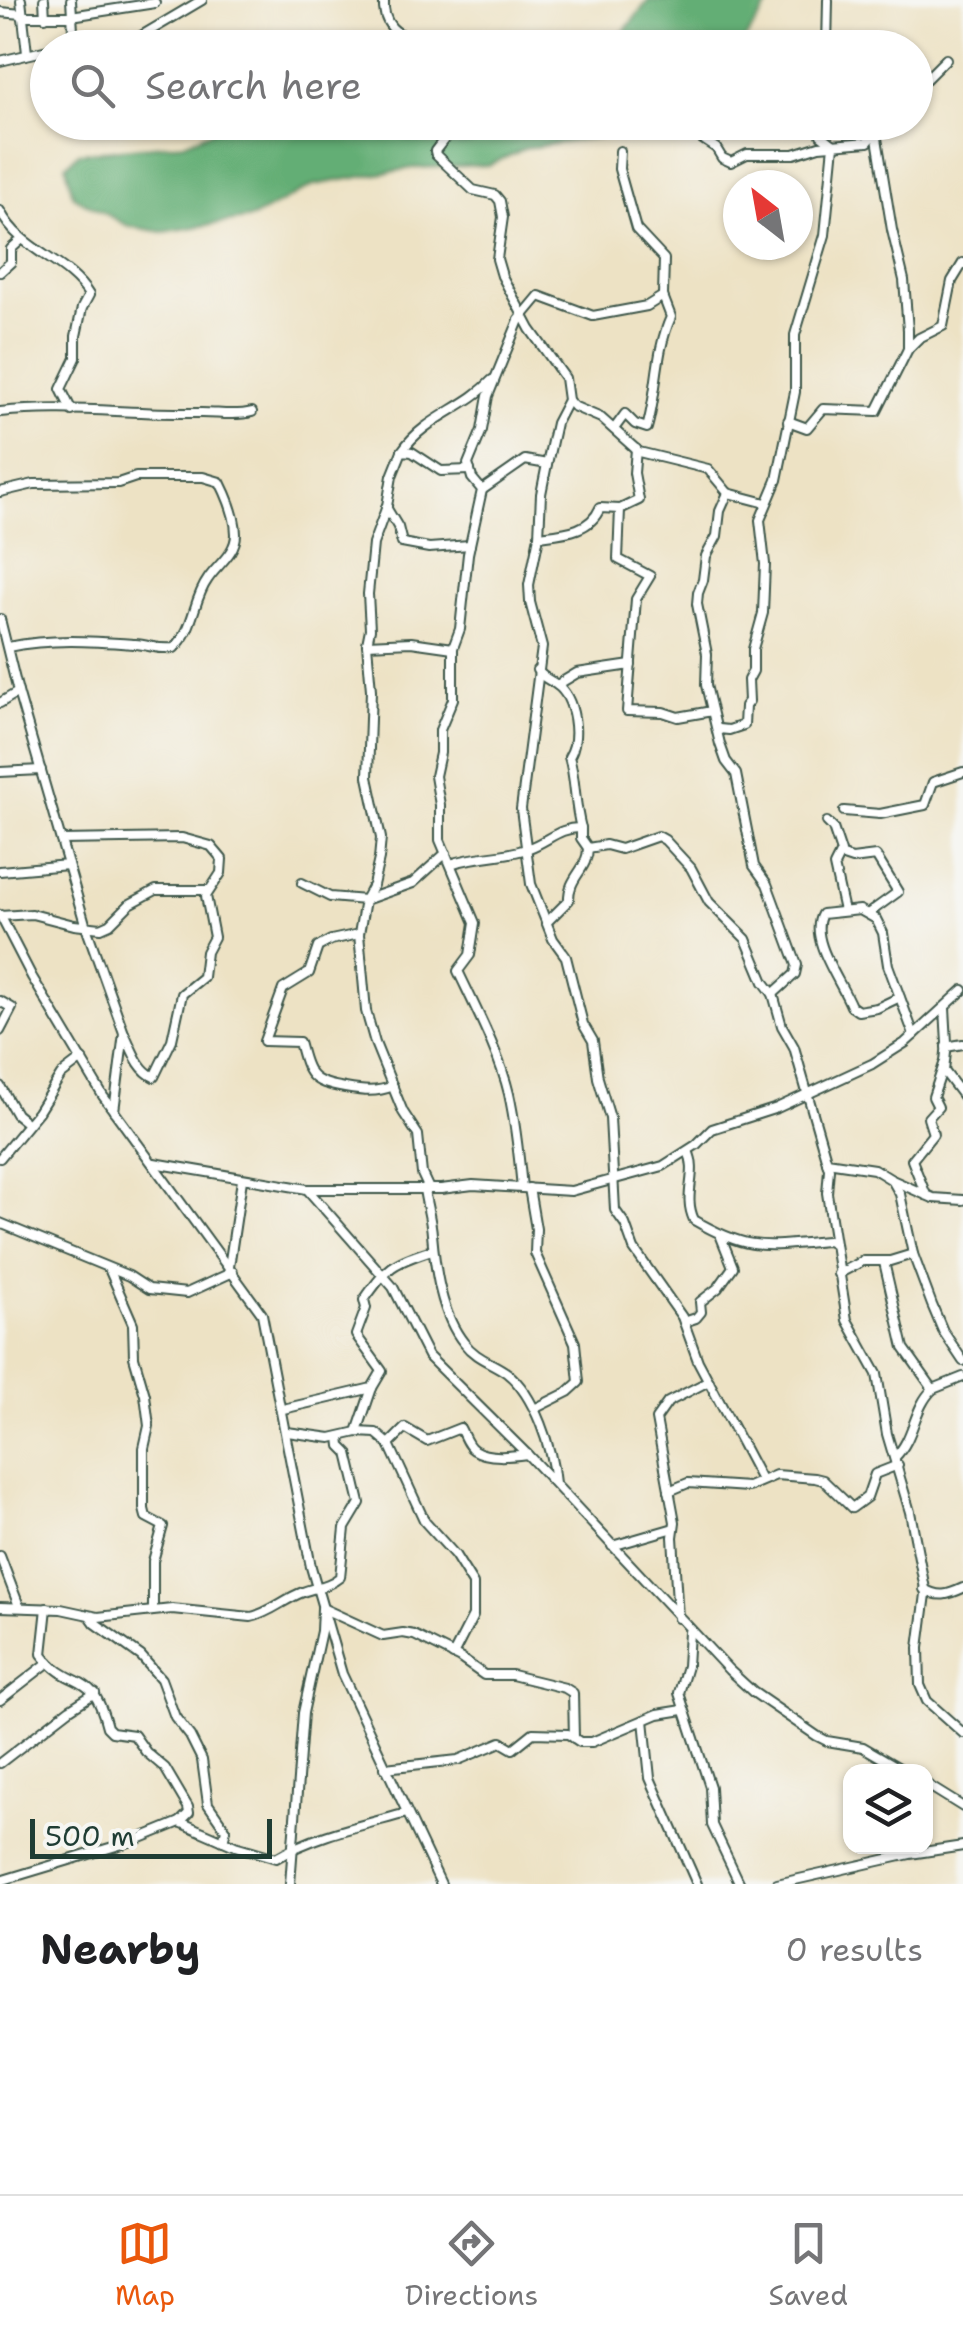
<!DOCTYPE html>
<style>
:root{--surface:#fff;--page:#f6f6f6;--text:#202124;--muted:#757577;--line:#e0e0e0;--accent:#ea580c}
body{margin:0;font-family:"Shantell Sans",sans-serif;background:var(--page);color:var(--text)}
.controls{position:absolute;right:30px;bottom:30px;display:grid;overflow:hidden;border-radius:20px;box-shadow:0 2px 8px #0004}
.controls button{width:90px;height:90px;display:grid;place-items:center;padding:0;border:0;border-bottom:2px solid var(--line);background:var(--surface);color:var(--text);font:50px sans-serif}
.compass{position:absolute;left:723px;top:170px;width:90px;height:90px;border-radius:50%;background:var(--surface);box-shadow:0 2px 8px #0004;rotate:329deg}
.scale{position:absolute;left:30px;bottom:25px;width:242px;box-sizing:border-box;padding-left:10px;border:5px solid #1f3d34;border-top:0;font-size:28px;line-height:35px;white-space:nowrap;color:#1f3d34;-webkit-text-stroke:8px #f6f6f2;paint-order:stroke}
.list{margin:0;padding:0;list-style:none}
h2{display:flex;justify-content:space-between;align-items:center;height:130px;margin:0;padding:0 40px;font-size:42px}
h2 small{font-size:32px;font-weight:400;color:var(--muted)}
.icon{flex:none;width:55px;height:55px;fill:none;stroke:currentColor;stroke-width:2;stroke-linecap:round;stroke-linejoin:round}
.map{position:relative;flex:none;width:963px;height:1884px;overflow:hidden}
.search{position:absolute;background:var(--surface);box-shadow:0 2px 8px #0004;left:30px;right:30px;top:30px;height:110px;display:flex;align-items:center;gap:25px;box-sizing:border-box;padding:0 35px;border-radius:55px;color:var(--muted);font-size:38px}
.sheet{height:310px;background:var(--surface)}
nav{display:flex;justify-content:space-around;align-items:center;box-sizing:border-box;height:140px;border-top:2px solid var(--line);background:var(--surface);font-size:28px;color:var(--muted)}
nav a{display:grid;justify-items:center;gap:5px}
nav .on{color:var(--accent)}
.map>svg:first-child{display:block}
.forest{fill:#64ae75;stroke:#427654;stroke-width:2.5}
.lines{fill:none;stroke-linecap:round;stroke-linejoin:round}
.minor-casing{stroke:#3e564a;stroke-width:12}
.minor{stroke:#fff;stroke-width:8}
</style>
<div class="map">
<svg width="963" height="1884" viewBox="0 0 963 1884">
<rect width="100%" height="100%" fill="#f6f6f2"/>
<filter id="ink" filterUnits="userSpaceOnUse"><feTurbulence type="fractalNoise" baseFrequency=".01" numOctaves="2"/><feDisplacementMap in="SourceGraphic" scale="20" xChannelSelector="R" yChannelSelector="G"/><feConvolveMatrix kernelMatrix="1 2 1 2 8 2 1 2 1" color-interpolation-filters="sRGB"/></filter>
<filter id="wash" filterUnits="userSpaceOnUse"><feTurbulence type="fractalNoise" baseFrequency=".0048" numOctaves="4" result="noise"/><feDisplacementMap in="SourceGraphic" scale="40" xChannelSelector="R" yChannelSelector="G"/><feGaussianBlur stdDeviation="2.25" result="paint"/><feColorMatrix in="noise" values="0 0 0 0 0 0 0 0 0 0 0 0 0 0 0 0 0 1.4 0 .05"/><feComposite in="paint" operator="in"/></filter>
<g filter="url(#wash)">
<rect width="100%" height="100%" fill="#ede2c4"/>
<g class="forest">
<path d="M649 0H772L740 47H612Z"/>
<path d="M231 123H368L371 128C404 139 438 149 473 143L489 123H634L605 136 526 148 489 165 413 168 314 185 252 218 163 232 128 226 73 196 66 165 79 153 184 143Z"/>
</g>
</g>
<g filter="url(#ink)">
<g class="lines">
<defs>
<g id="minor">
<path d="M21 0 27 53"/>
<path d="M44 0 45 17"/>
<path d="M71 0 74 45"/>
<path d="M384 0C382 30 401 35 425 48"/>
<path d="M0 12 22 14"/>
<path d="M22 16H71L155 3"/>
<path d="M62 48 110 47 131 42 202 0"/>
<path d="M827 48 828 0"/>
<path d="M0 61 48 50"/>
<path d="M916 89 946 59"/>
<path d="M451 122 449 133 435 151 436 155 473 190 495 195 500 201 503 217 497 259 502 276 530 329 565 378 568 400 573 406 601 418 639 452 708 469 728 493 720 511 717 536 706 556 703 580 698 593 697 604 707 654 706 685 720 744 726 761 736 774 754 866 767 884 797 965 795 974 773 994"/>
<path d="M678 123 716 148 722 158 731 162 747 154H794L819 146 868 142 884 122"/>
<path d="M0 211C21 252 67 259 89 295L82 308 76 336V358L61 389 72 411"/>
<path d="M0 272 11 262V249L21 240"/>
<path d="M908 349 919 338 943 326 952 281 963 263"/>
<path d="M568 400 556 423 547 464 541 494 539 536 529 585 530 602 542 647 521 809 531 884 553 939 566 957 583 1024 593 1041 598 1078 610 1118 615 1210 625 1224 634 1249 682 1317 698 1361 761 1480"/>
<path d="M0 412C65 405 131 414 197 413 215 412 234 417 252 412"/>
<path d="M788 421 807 428 823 409 877 411 908 349V330L904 280 892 230 876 132"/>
<path d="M614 429 625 414 635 424 647 428C658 390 655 352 671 317L663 296 664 259 636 229 619 169 620 151"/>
<path d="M402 451C425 417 465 409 492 380"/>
<path d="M482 490 525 460 547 464"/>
<path d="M0 492 34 484 118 483 136 477H203L220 482C227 496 236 518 236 534 236 553 217 565 208 579 192 601 195 629 174 648 158 650 150 645 135 644 92 641 51 638 8 647"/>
<path d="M728 493 766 503"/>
<path d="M386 507 398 527 402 543 429 548 470 545"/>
<path d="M620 509 618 559 650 576 636 599 627 711 663 712 678 717 712 711"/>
<path d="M539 536C563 533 590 532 600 508L620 509 639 500 634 473 636 449"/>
<path d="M0 619 18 692 86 927 124 1033 114 1111"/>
<path d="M367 644 411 642 453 648"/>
<path d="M537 670C544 679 549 679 557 685 575 698 581 739 569 757 576 779 574 803 581 828"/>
<path d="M557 685 577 673 631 665"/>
<path d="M0 703 18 692"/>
<path d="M719 729 729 730 744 725 745 706 749 701 748 680 753 671V649L763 613 765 564 760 520 777 480 795 392V335L825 235 834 145 821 135 818 122"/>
<path d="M0 772 41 770"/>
<path d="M844 811 880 814 925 805 933 782 963 772"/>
<path d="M827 822 833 828 841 852 834 866 844 911"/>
<path d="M61 840 182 838 211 846 222 859 221 873 206 896 214 937 206 952 203 977 182 994 172 1040 154 1077C137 1069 132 1048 124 1033"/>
<path d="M840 855 852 859 876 856 898 892 869 913"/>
<path d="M451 864C476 855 507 857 529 848 548 841 560 827 581 828V838L588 848 606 845 621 849 658 836 665 840 691 868 709 902 746 939 764 982 773 994 782 1026 794 1047 829 1169 827 1193 847 1320 877 1374 887 1434 910 1512 926 1594 919 1648 920 1685 927 1701 963 1733"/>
<path d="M0 871 68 865"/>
<path d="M302 883 330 897 365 900 413 883 446 853"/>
<path d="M0 915 32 977 103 1096 262 1314 311 1567 342 1674 441 1884"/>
<path d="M0 916 32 914 74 925 101 928 110 924 130 904 156 890H207"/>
<path d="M547 922 569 900C568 877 588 870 588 848"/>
<path d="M359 934 331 940 318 947 309 973 283 989 264 1041 299 1042C308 1076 310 1082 345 1088 362 1091 376 1093 393 1086"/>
<path d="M900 997 877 1008 858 1011 851 1006C841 981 808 939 822 914L860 910 876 919 883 933 888 965 914 1035"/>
<path d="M0 1001 12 1008 0 1031"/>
<path d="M945 1008 947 1043 944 1071 963 1096"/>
<path d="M946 1047 963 1044"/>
<path d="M0 1086 16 1114 27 1123"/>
<path d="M688 1151C699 1174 682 1194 694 1220 751 1253 765 1246 828 1241L835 1245"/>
<path d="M0 1158 38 1112 61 1075 82 1059"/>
<path d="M827 1162 874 1169 892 1180 900 1194 913 1254 932 1305 943 1331 963 1361"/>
<path d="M154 1163 307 1189H441L473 1185 571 1191 663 1166 696 1145 712 1129 777 1108 872 1064 905 1043 963 990"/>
<path d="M892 1180 933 1198 963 1200"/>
<path d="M522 1188C519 1156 516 1125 509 1094 500 1055 475 1007 458 971L470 955 475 923 440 840V805L435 776 440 753V730L453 699V648L460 629 468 554 482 490 472 478 468 464 482 430 488 396 519 320 539 296 593 316 647 306 663 296"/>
<path d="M529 1188 536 1229 535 1253 575 1343 579 1382 568 1392 534 1409"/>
<path d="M307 1189 393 1287 428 1356 527 1454 729 1670 753 1692 817 1736 827 1741 863 1747 906 1772"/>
<path d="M424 1189C426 1204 431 1219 432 1234 435 1268 441 1315 464 1343 476 1359 492 1362 507 1373 535 1395 552 1449 555 1483"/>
<path d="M429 1189 422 1174 418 1135 403 1112 375 1043 366 1011 359 934 365 900 373 885 379 859 381 838 368 777 371 690 367 644 370 629 368 594 373 544 387 506 392 476 402 451 412 452 441 471 470 470"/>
<path d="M926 1195 912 1160 933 1134 928 1118 938 1107 933 1097 944 1064"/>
<path d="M0 1223 129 1276 149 1289 187 1293 233 1272"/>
<path d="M884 1262 904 1348 933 1389C913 1408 915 1438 895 1457"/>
<path d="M229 1267 242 1180"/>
<path d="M110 1271 133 1324 134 1357 145 1395 149 1426 144 1448V1509L146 1517 163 1526 153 1561V1610"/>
<path d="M838 1274 863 1261H890L913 1254"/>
<path d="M684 1322 696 1318 701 1312 700 1302 718 1288 733 1267 721 1237"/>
<path d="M933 1389 963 1377"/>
<path d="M283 1409 372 1388"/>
<path d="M287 1432 331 1438 357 1432 376 1433 389 1444 425 1522 455 1555 473 1584V1616L453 1655"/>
<path d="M357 1432 372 1388 382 1371 356 1335 366 1308 364 1300C388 1266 392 1263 432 1250"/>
<path d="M389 1444 405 1428 427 1441 460 1428C464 1435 467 1446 474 1450 488 1459 512 1456 527 1454"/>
<path d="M669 1491 688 1483 748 1487 776 1475 815 1478 823 1480 852 1508 867 1497 875 1474 898 1465"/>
<path d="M612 1546 674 1528"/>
<path d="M0 1556 19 1606"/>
<path d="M924 1589C939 1598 948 1595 963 1588"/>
<path d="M0 1607 61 1609 98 1617 172 1609 251 1617C270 1613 284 1599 303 1592 316 1587 328 1587 340 1577L345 1528 360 1503 348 1453 341 1446 340 1437"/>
<path d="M47 1608 42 1654C73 1694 92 1666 107 1727L112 1732 134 1735 146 1752 165 1768 188 1807 189 1813 180 1822"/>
<path d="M90 1616 95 1623 141 1656 161 1679 175 1717 190 1736 202 1760 208 1804 226 1830 223 1841"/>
<path d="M678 1618 673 1537 675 1522 656 1419 668 1402 709 1381"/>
<path d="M689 1632 687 1666 679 1693 710 1787 712 1825 740 1884"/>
<path d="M0 1700 49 1662"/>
<path d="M644 1720 650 1778 697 1884"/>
<path d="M0 1763 70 1709 95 1693"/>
<path d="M385 1768 458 1760 501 1742 513 1749 533 1733 568 1734 580 1742H592L658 1714 683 1710"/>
<path d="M926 1784 963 1807"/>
<path d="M0 1881 136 1840 180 1822 235 1846 276 1858C314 1835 364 1825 407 1813"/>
<path d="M290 1884 303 1713 321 1631 322 1608 383 1636 403 1633 414 1635 460 1658 484 1675H512L565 1688 573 1693 574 1738"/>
<path d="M777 1884 910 1854 963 1846"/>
</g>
</defs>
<use href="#minor" class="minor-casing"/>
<use href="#minor" class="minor"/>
</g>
</g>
</svg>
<div class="controls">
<button><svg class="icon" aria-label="layers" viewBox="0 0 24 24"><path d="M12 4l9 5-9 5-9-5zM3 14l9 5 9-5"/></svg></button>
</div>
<svg class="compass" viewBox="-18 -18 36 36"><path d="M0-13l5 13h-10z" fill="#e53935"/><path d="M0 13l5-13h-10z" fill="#757577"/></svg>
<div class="scale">500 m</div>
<div class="search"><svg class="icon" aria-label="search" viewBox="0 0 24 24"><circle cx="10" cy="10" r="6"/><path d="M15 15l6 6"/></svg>Search here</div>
</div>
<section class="sheet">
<h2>Nearby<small>0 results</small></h2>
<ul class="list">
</ul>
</section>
<nav>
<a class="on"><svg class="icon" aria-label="map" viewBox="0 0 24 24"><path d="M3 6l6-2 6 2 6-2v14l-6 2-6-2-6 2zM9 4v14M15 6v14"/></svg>Map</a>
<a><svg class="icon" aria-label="directions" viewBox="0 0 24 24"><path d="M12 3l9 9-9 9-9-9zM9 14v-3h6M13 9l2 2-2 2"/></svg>Directions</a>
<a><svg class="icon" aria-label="saved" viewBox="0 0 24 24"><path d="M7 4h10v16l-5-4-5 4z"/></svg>Saved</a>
</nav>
